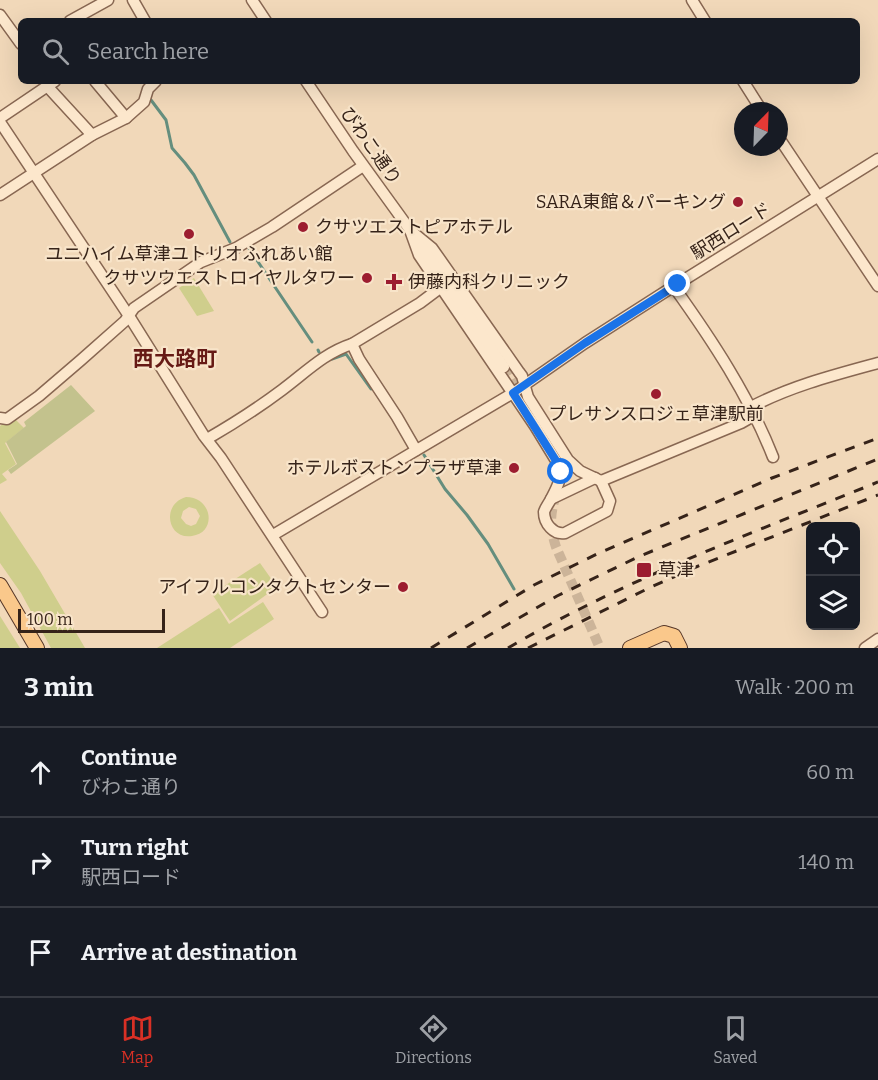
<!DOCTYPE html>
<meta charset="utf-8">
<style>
:root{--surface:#171b24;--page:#20242c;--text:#f1f3f6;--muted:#9ea1a6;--line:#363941;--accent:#d93025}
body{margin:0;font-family:Bitter,"Noto Sans JP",serif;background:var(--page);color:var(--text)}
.controls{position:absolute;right:18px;bottom:18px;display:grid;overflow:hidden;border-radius:9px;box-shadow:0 6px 24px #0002}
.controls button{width:54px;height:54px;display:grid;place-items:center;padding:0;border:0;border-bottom:2px solid var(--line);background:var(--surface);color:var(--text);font:30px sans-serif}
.compass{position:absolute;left:734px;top:102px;width:54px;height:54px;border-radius:50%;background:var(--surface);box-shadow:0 6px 24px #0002;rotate:23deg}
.scale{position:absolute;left:18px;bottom:15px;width:147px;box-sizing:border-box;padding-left:6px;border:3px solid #362319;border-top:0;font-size:16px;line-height:21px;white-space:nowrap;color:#362319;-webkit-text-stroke:4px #f8e4c9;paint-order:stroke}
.stop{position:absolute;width:18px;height:18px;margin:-14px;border:4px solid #1a73e8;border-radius:50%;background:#fff}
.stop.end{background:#1a73e8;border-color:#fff;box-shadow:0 2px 6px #0008}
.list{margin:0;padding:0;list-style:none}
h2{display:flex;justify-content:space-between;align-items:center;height:78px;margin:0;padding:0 24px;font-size:26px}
h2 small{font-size:20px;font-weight:400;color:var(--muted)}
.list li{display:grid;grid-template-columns:39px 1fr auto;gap:18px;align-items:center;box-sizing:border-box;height:90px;padding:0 24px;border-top:2px solid var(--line)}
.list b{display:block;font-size:22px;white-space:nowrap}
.list p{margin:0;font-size:20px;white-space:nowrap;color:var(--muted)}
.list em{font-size:20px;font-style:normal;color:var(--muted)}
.icon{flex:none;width:33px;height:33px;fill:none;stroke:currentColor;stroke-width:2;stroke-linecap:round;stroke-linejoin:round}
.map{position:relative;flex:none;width:878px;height:648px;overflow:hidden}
.search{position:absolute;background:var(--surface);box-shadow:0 6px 24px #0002;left:18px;right:18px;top:18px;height:66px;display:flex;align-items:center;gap:15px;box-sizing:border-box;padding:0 21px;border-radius:9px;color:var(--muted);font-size:22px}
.sheet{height:348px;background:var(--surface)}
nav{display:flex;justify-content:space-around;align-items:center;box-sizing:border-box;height:84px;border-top:2px solid var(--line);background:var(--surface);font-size:16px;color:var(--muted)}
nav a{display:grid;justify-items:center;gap:3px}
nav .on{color:var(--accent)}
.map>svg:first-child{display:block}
.green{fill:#cfce8c;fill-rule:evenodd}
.cemetery{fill:#c3c28d}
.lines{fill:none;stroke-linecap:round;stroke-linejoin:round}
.stream{stroke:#658e7e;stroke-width:3}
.minor-tunnel{stroke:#ccb499;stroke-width:10;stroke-dasharray:10 5;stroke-linecap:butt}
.minor-casing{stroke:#886752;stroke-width:13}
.major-casing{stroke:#553628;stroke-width:16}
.minor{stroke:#fce7cc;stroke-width:10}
.major{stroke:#fac88b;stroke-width:14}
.rail{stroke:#362319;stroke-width:3;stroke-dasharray:10 10;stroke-linecap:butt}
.route{stroke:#1a73e8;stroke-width:8}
.poi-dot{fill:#9c1d30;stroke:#f8e4c9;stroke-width:2}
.labels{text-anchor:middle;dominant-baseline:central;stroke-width:4.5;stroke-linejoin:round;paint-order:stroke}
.street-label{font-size:18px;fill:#362319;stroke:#f8e4c9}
.poi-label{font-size:18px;fill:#362319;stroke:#f8e4c9;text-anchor:end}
.quarter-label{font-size:21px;font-weight:bold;fill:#661a15;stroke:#f8e4c9}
</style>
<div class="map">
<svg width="878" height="648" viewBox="0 0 878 648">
<rect width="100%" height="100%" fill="#f1d8b9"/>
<g class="green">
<path d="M194 278 214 311 197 316 179 288Z"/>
<path d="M13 417 24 428 5 443 16 464 2 474 7 480 0 484V426Z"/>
<path d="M186 497C213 497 217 533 192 536 167 540 161 504 186 497ZM189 507 196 509 200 516 196 524 191 526 186 524 181 518 183 511Z"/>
<path d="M0 511 40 571 85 648H51L21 593 0 563Z"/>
<path d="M260 563 277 587 230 621 212 594Z"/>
<path d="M263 602 274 619 230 648H157L219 608 229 624Z"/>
<path d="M0 616 20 648H0Z"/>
</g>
<path class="cemetery" d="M71 385 95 411 11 474 8 470 17 464 6 442 26 426 24 422Z"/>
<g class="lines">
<g class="stream">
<path d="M151 100 166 120 172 148 185 163 194 175 230 242"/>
<path d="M248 247 312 342"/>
<path d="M318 350 319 352"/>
<path d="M332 359 346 354 371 389"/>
<path d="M424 455 445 489 467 515 488 544 514 589"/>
</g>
<g class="minor-tunnel">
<path d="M504 367 522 396"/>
<path d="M556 494C550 515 549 525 556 547L600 648"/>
</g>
<defs>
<g id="minor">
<path d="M133 0 145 21"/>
<path d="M252 0 266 21"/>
<path d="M692 0 705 21"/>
<path d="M0 15 21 44"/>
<path d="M70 21 108 0"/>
<path d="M95 81 126 118"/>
<path d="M306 81 353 151 400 216 410 230 432 248 519 372 522 376 528 397 568 460 580 471 601 481"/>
<path d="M743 81 762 111"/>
<path d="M47 86 92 135"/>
<path d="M0 118 55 81"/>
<path d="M0 122 129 316 204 436 221 458 322 612"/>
<path d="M779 138 878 286"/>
<path d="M0 195 92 135 126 118 144 102 148 89 156 81"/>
<path d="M410 230 419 255 535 426 560 467C562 479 556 489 551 499 549 503 545 508 544 512 544 524 554 535 565 533L607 511 610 501 601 481"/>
<path d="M422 247 504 367"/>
<path d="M674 287C712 340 749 396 773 457"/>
<path d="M352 344 359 359 397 417 416 450"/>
<path d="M751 407C791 386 834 375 878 363"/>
<path d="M0 418 7 419 39 396 81 360 125 321 134 308 201 262 236 248 272 227 363 166"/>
<path d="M207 439C233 424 258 408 282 390 305 373 324 353 352 344L420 303 440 288"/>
<path d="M601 481 741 423 755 415"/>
<path d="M551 499 595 478"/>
<path d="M273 535 513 393 585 343 671 288 878 159"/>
<path d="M865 648 878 639"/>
</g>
<g id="major">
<path d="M0 585 37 648"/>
<path d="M630 648 664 633 674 636 680 648"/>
</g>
</defs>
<use href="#minor" class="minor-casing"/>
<use href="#major" class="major-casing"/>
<use href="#minor" class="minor"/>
<use href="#major" class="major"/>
<g class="rail">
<path d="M431 648 534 585 597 554 772 478 878 438"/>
<path d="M467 648 557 596 640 556 878 459"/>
<path d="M508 648C625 579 753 533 878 482"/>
<path d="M528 648 651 587 696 567 878 495"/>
</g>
</g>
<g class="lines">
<path class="route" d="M561 472 560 467 513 393 585 343 678 284"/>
</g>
<g class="poi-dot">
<circle cx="738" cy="202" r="6"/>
<circle cx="303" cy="227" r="6"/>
<circle cx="189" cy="234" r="6"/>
<circle cx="367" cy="278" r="6"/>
<path d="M391 273h6v6h6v6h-6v6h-6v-6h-6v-6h6z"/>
<circle cx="656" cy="394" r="6"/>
<circle cx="514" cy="468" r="6"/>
<rect x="636" y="562" width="16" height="16" rx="3"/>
<circle cx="403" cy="587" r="6"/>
</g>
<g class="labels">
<g class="street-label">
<text transform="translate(371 146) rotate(55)">びわこ通り</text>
<text transform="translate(731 231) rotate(-32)">駅西ロード</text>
</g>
<g class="poi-label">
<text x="726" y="202">SARA東館＆パーキング</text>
<text x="315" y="227" text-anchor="start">クサツエストピアホテル</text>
<text x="189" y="254" text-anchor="middle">ユニハイム草津ユトリオふれあい館</text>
<text x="355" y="278">クサツウエストロイヤルタワー</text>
<text x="408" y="282" text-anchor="start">伊藤内科クリニック</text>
<text x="656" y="414" text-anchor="middle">プレサンスロジェ草津駅前</text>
<text x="502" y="468">ホテルボストンプラザ草津</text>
<text x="658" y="570" text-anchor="start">草津</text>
<text x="391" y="587">アイフルコンタクトセンター</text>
</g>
<g class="quarter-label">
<text x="175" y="359">西大路町</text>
</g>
</g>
</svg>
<div class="controls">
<button><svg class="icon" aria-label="locate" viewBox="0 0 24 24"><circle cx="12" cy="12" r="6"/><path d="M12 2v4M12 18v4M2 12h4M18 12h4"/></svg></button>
<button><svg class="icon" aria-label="layers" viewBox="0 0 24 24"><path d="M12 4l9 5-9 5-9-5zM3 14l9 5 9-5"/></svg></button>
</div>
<svg class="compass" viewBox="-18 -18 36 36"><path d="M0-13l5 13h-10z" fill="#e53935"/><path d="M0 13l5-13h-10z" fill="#9ea1a6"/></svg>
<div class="scale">100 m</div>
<div class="stop" style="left:561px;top:472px"></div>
<div class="stop end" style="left:678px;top:284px"></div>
<div class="search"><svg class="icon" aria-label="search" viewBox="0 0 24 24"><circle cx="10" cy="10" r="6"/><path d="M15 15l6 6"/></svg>Search here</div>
</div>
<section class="sheet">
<h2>3 min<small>Walk · 200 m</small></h2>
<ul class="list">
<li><svg class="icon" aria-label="ahead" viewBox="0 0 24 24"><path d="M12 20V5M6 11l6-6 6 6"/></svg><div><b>Continue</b><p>びわこ通り</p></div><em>60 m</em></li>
<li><svg class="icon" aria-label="right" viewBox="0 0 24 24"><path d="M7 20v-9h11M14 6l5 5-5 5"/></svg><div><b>Turn right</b><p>駅西ロード</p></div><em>140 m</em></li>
<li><svg class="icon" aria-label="arrive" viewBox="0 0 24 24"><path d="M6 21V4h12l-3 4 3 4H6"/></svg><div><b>Arrive at destination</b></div></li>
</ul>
</section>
<nav>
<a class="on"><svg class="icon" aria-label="map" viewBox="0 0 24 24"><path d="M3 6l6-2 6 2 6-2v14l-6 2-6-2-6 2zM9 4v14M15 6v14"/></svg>Map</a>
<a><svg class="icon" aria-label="directions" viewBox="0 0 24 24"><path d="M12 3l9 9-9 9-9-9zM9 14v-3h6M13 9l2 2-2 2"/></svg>Directions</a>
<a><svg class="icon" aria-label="saved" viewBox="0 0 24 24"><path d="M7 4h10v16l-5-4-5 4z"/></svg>Saved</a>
</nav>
